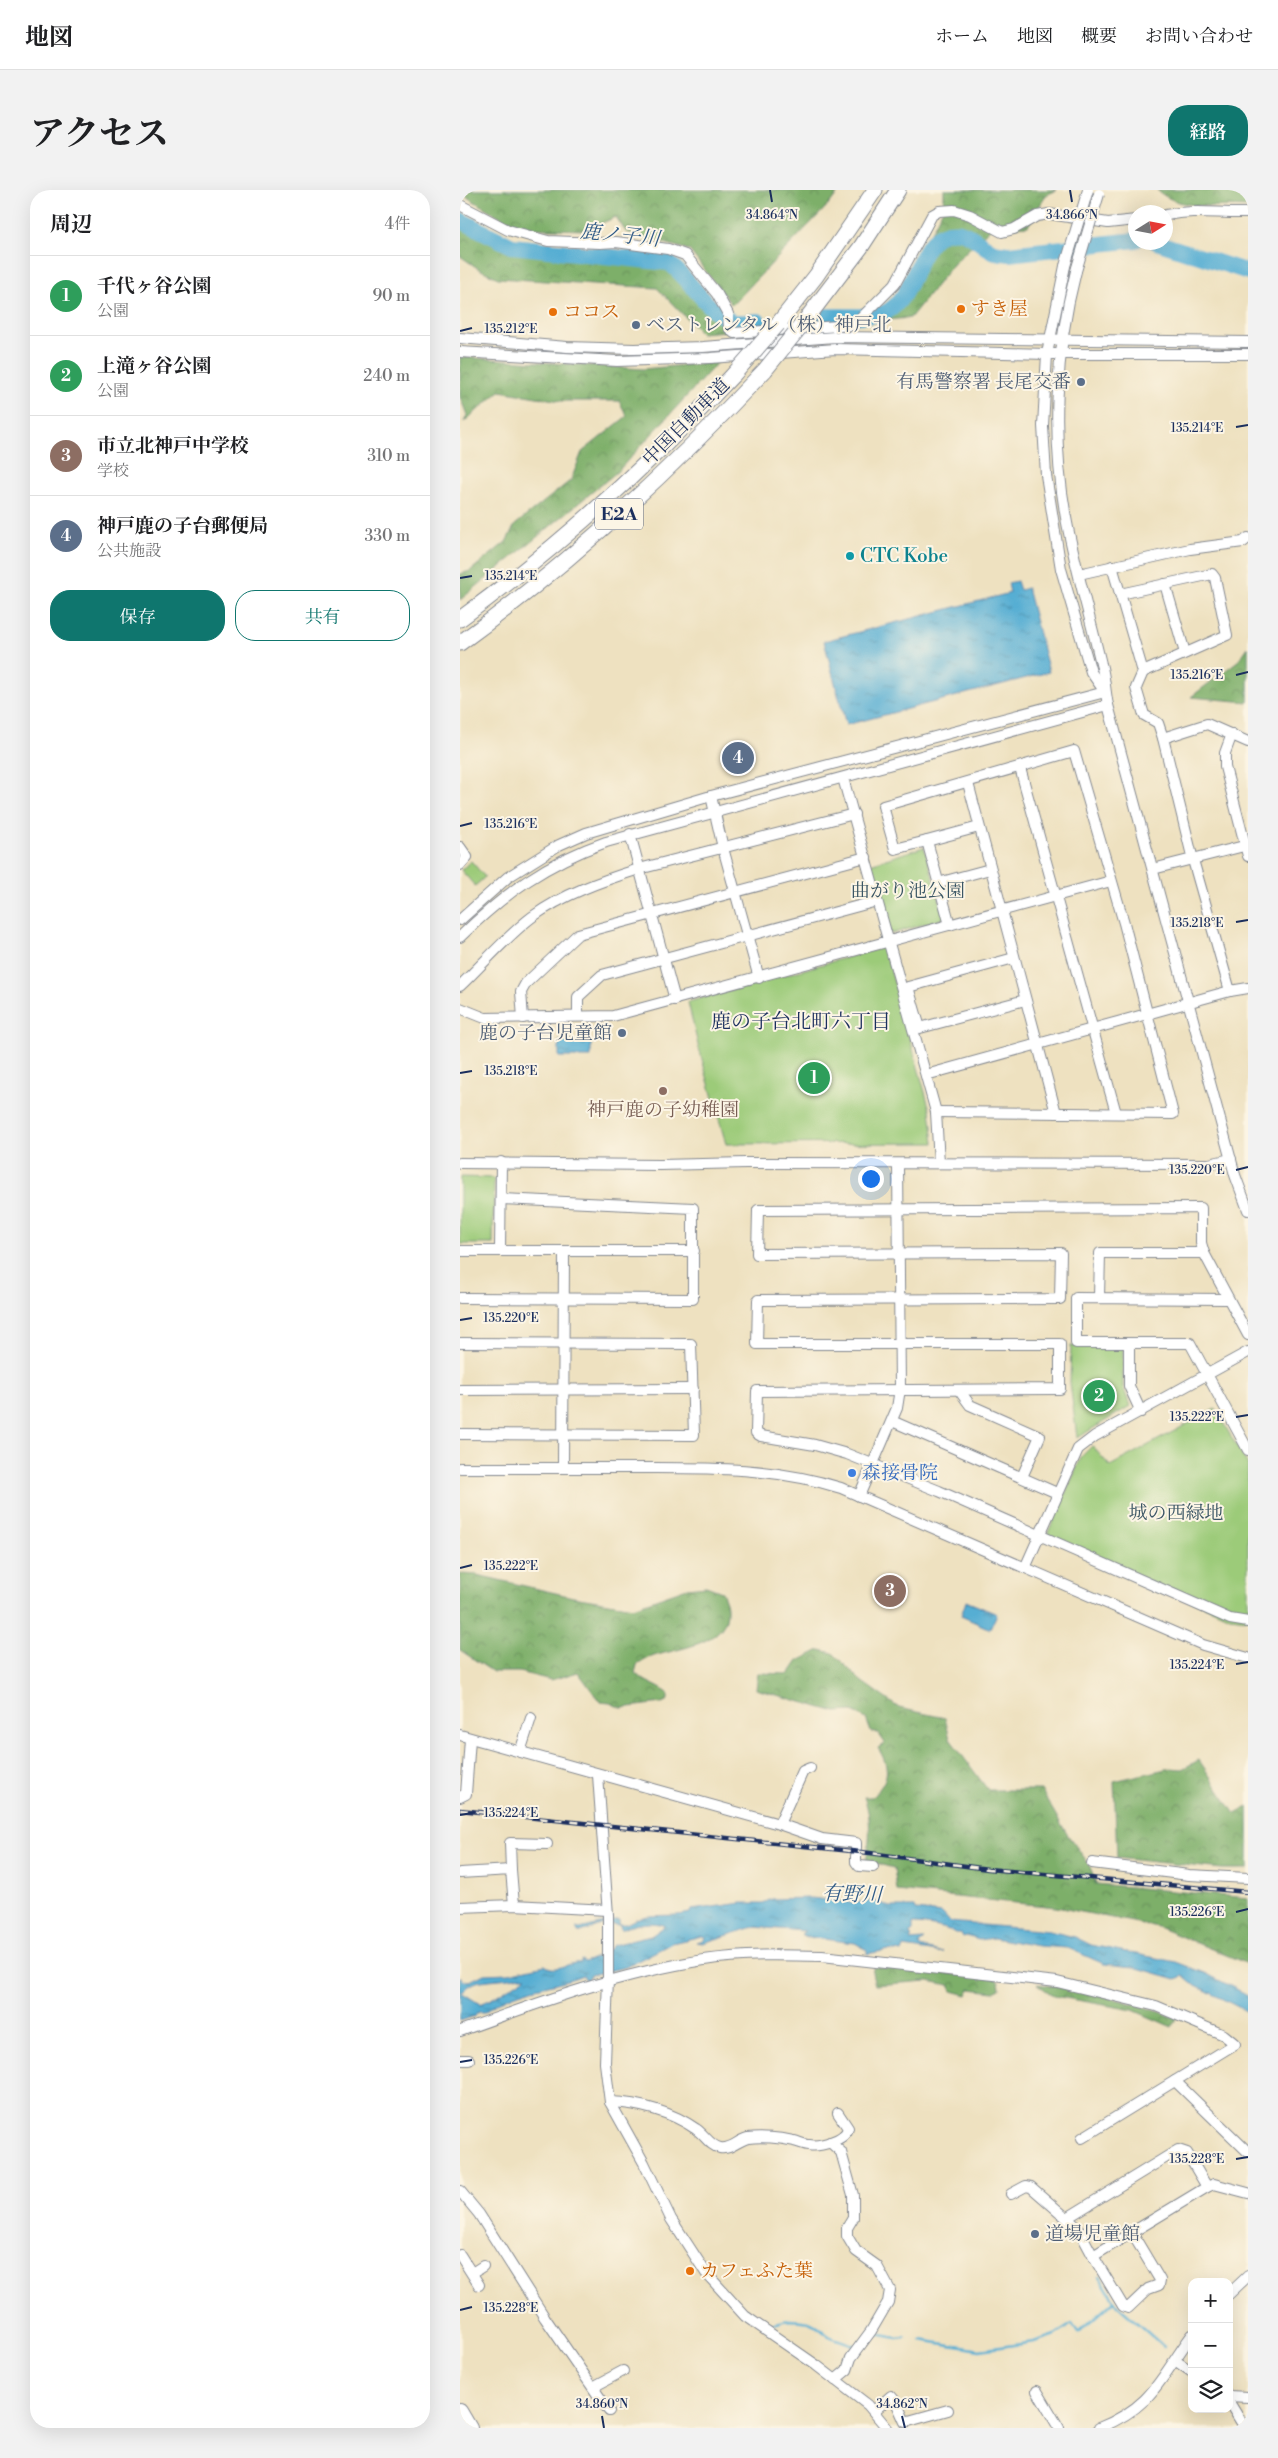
<!DOCTYPE html>
<html lang="ja">
<meta charset="utf-8">
<style>
:root{--surface:#fff;--page:#f2f2f2;--text:#202124;--muted:#757577;--line:#e0e0e0;--accent:#0f766e}
body{margin:0;font-family:"Libre Bodoni","Noto Serif JP",serif;background:var(--page);color:var(--text)}
.controls{position:absolute;right:15px;bottom:15px;display:grid;overflow:hidden;border-radius:10px;box-shadow:0 5px 20px #0002}
.controls button{width:45px;height:45px;display:grid;place-items:center;padding:0;border:0;border-bottom:1px solid var(--line);background:var(--surface);color:var(--text);font:25px sans-serif}
.compass{position:absolute;left:668px;top:15px;width:45px;height:45px;border-radius:50%;background:var(--surface);box-shadow:0 5px 20px #0002;rotate:79deg}
.you{position:absolute;left:410px;top:988px;width:18px;height:18px;margin:-12px;border:4px solid #fff;border-radius:50%;background:#1a73e8;box-shadow:0 0 0 8px #1a73e833}
.badge{display:grid;place-items:center;width:32px;height:32px;border-radius:50%;background:var(--accent);color:#fff;font-size:16px;font-weight:700}
.pin{position:absolute;translate:-50% -50%;border:2px solid #fff;box-shadow:0 1px 5px #0006}
.list{margin:0;padding:0;list-style:none}
h2{display:flex;justify-content:space-between;align-items:center;height:65px;margin:0;padding:0 20px;font-size:21px}
h2 small{font-size:16px;font-weight:400;color:var(--muted)}
.list li{display:grid;grid-template-columns:32px 1fr auto;gap:15px;align-items:center;box-sizing:border-box;height:80px;padding:0 20px;border-top:1px solid var(--line)}
.list b{display:block;font-size:19px;white-space:nowrap}
.list p{margin:0;font-size:16px;white-space:nowrap;color:var(--muted)}
.list em{font-size:16px;font-style:normal;color:var(--muted)}
.actions{display:flex;gap:10px;padding:15px 20px}
.actions a{flex:1;padding:11px 0;border:1px solid var(--accent);border-radius:20px;text-align:center;font-size:18px;color:var(--accent)}
.actions .main{background:var(--accent);color:#fff}
.icon{flex:none;width:28px;height:28px;fill:none;stroke:currentColor;stroke-width:2;stroke-linecap:round;stroke-linejoin:round}
.map{position:relative;flex:none;width:788px;height:2238px;overflow:hidden;border-radius:20px}
header{display:flex;align-items:center;gap:30px;box-sizing:border-box;height:70px;padding:0 25px;background:var(--surface);border-bottom:1px solid var(--line)}
header strong{font-size:24px}
nav{display:flex;gap:28px;margin-inline-start:auto;font-size:18px}
.intro{display:flex;align-items:center;justify-content:space-between;box-sizing:border-box;height:120px;padding:0 30px}
h1{margin:0;font-size:35px}
.button{padding:12px 22px;border-radius:20px;background:var(--accent);color:#fff;font-size:18px;font-weight:700}
main{display:flex;gap:30px;padding:0 30px}
aside{flex:1;background:var(--surface);border-radius:20px;box-shadow:0 5px 20px #0002}
.map>svg:first-child{display:block}
.forest{fill:url(#forest-crowns);stroke:#4c6f64}
.park{fill:#9ccb79;stroke:#5c7d6c}
.water{fill:url(#water-ripples);stroke:#386e98;fill-rule:evenodd}
.lines{fill:none;stroke-linecap:round;stroke-linejoin:round}
.stream{stroke:#56aed3;stroke-width:2.5}
.river{stroke:#56aed3;stroke-width:16}
.minor-casing{stroke:#84888f;stroke-width:12}
.major-casing{stroke:#84888f;stroke-width:16}
.highway-casing{stroke:#84888f;stroke-width:17}
.minor{stroke:#fff;stroke-width:10}
.major{stroke:#fff;stroke-width:14}
.highway{stroke:#fff;stroke-width:15}
.rail-casing{stroke:#1b2f5e;stroke-width:4.5}
.rail{stroke:#fcf5e5;stroke-width:2.5;stroke-dasharray:8;stroke-linecap:butt}
.minor-bridge-casing{stroke:#84888f;stroke-width:12;stroke-linecap:butt}
.highway-bridge-casing{stroke:#84888f;stroke-width:17;stroke-linecap:butt}
.minor-bridge{stroke:#fff;stroke-width:10}
.highway-bridge{stroke:#fff;stroke-width:15}
.ticks{fill:none;stroke:#1b2f5e;stroke-width:2}
.food-dot{fill:#e8710a;stroke:#fcf5e5;stroke-width:2}
.service-dot{fill:#5c6f8a;stroke:#fcf5e5;stroke-width:2}
.culture-dot{fill:#0f9aa8;stroke:#fcf5e5;stroke-width:2}
.education-dot{fill:#8d6e63;stroke:#fcf5e5;stroke-width:2}
.shop-dot{fill:#3f7fe0;stroke:#fcf5e5;stroke-width:2}
.labels{text-anchor:middle;dominant-baseline:central;stroke-width:4;stroke-linejoin:round;paint-order:stroke}
.shield{fill:#fcf5e5;stroke:#5e6a86;stroke-width:1}
.shield-label{font-size:18px;font-weight:bold;fill:#1b2f5e}
.food-label{font-size:19px;fill:#c56008;stroke:#fcf5e5;text-anchor:start}
.service-label{font-size:19px;fill:#4e5e75;stroke:#fcf5e5;text-anchor:start}
.street-label{font-size:19px;fill:#1b2f5e;stroke:#fcf5e5}
.culture-label{font-size:19px;fill:#0d838f;stroke:#fcf5e5;text-anchor:start}
.park-label{font-size:19px;fill:#3b5665;stroke:#fcf5e5}
.education-label{font-size:19px;fill:#785e54;stroke:#fcf5e5}
.shop-label{font-size:19px;fill:#366cbe;stroke:#fcf5e5;text-anchor:start}
.water-label{font-size:20px;font-style:italic;fill:#305b87;stroke:#fcf5e5}
.neighbourhood-label{font-size:20px;fill:#1b2f5e;stroke:#fcf5e5}
.ticks-label{font-size:12px;text-anchor:middle;fill:#1b2f5e;stroke:#fcf5e5;stroke-width:4;stroke-linejoin:round;paint-order:stroke}
</style>
<header>
<strong>地図</strong>
<nav><a>ホーム</a><a>地図</a><a>概要</a><a>お問い合わせ</a></nav>
</header>
<div class="intro"><h1>アクセス</h1><a class="button">経路</a></div>
<main>
<aside>
<h2>周辺<small>4件</small></h2>
<ul class="list">
<li><span class="badge" style="background:#2e9e5b">1</span><div><b>千代ヶ谷公園</b><p>公園</p></div><em>90 m</em></li>
<li><span class="badge" style="background:#2e9e5b">2</span><div><b>上滝ヶ谷公園</b><p>公園</p></div><em>240 m</em></li>
<li><span class="badge" style="background:#8d6e63">3</span><div><b>市立北神戸中学校</b><p>学校</p></div><em>310 m</em></li>
<li><span class="badge" style="background:#5c6f8a">4</span><div><b>神戸鹿の子台郵便局</b><p>公共施設</p></div><em>330 m</em></li>
</ul>
<div class="actions"><a class="main">保存</a><a>共有</a></div>
</aside>
<div class="map">
<svg width="788" height="2238" viewBox="0 0 788 2238">
<defs>
<pattern id="forest-crowns" width="20" height="18" patternUnits="userSpaceOnUse" patternTransform="scale(1.25)"><rect width="20" height="18" fill="#7daf69"/><path d="M2 6a3 3 0 1 1 6 0M12 15a3 3 0 1 1 6 0" fill="none" stroke="#668f5a"/></pattern>
<pattern id="water-ripples" width="26" height="14" patternUnits="userSpaceOnUse" patternTransform="scale(1.25)"><rect width="26" height="14" fill="#56aed3"/><path d="M2 4q2-2 4 0t4 0M15 11q2-2 4 0t4 0" fill="none" stroke="#468eae"/></pattern>
</defs>
<rect width="100%" height="100%" fill="#fcf5e5"/>
<filter id="ink" filterUnits="userSpaceOnUse"><feTurbulence type="fractalNoise" baseFrequency=".02" numOctaves="2"/><feDisplacementMap in="SourceGraphic" scale="10" xChannelSelector="R" yChannelSelector="G"/><feConvolveMatrix kernelMatrix="1 2 1 2 8 2 1 2 1" color-interpolation-filters="sRGB"/></filter>
<filter id="wash" filterUnits="userSpaceOnUse"><feTurbulence type="fractalNoise" baseFrequency=".0096" numOctaves="4" result="noise"/><feDisplacementMap in="SourceGraphic" scale="20" xChannelSelector="R" yChannelSelector="G"/><feGaussianBlur stdDeviation="1.12" result="paint"/><feColorMatrix in="noise" values="0 0 0 0 0 0 0 0 0 0 0 0 0 0 0 0 0 1.4 0 .05"/><feComposite in="paint" operator="in"/></filter>
<g filter="url(#wash)">
<rect width="100%" height="100%" fill="#eee1c0"/>
<g class="forest">
<path d="M0 0H380L370 13 272 115 229 60 166 42 156 27 126 40 59 38 0 3Z"/>
<path d="M484 0H597L586 5 568 36 541 38 534 35 496 71 450 128 413 131 446 91 484 17Z"/>
<path d="M697 0H788V17C759 15 719 21 697 0Z"/>
<path d="M0 35 55 62 209 78 247 121 264 132 266 141 241 143 197 98 38 88 19 79 0 66Z"/>
<path d="M0 167 183 179 258 172 158 281 0 410V384L10 381 46 352 55 335 111 290 122 262 167 226 159 211H101L40 201 4 232 7 225 0 207Z"/>
<path d="M788 457V512L731 507 779 470Z"/>
<path d="M0 1384 17 1385 113 1407 173 1417 227 1398 246 1396 262 1402C264 1407 267 1413 267 1418 270 1454 219 1458 194 1466 188 1468 182 1472 177 1475L175 1483C184 1492 197 1495 208 1503V1510L202 1513 161 1518 150 1513 140 1512 118 1482 91 1490 59 1482H33L0 1460Z"/>
<path d="M360 1460 373 1463 401 1491 439 1518 485 1528 490 1549 528 1600H581L607 1644 629 1674 636 1694 788 1708V1774L698 1737 596 1717 437 1701 434 1678 406 1671C410 1649 412 1628 404 1607H412C429 1590 431 1579 418 1558L425 1553 418 1543 411 1542 406 1529 392 1521 376 1522 296 1499 298 1483 329 1484 338 1471Z"/>
<path d="M739 1570 775 1624 788 1617V1679H762L657 1668 654 1591 710 1578 722 1579Z"/>
<path d="M414 1777 535 1788 539 1791 540 1799 534 1802 510 1799 507 1805 492 1801 489 1795 468 1791 415 1795 412 1782Z"/>
<path d="M577 1794C624 1800 671 1811 716 1828L712 1837 673 1820 594 1806Z"/>
</g>
<g class="park">
<path d="M464 657 485 728 431 744 410 674Z"/>
<path d="M11 671 25 687 15 696 1 680Z"/>
<path d="M424 757 470 920 474 953 266 954 238 855 228 812Z"/>
<path d="M0 987 34 988 33 1054H0Z"/>
<path d="M611 1156H663V1197L670 1216 617 1248 610 1193Z"/>
<path d="M755 1219 788 1275V1429L770 1427 586 1347 622 1266 632 1256 650 1276Z"/>
</g>
<g class="water">
<path d="M557 391 560 400 567 398 589 482 386 535 364 451 550 403 548 393Z"/>
<path d="M99 851 131 852V867H99Z"/>
<path d="M506 1411 537 1424 530 1439 501 1426Z"/>
<path d="M350 1708C365 1709 400 1716 413 1710L430 1717H455L456 1720 482 1723 490 1732 589 1741 615 1747 631 1755 716 1772 745 1783 788 1805V1822L731 1793 723 1786 716 1789 674 1777 644 1774 608 1758 578 1756 534 1748 519 1750 506 1746 503 1747 501 1743H495C487 1737 462 1734 453 1734V1741L449 1744 452 1746 450 1751 464 1750 459 1754 460 1757 484 1763 444 1757 442 1762 428 1760 407 1764V1760L395 1753 347 1747 341 1744 345 1741 294 1737 243 1753 236 1752 244 1750 245 1747 242 1746 212 1753 166 1777 130 1785 126 1791 123 1785C89 1798 54 1797 25 1822H18L15 1826 0 1831V1787L4 1791 8 1792 24 1784 49 1783 85 1775C96 1784 109 1771 121 1773V1770L125 1772 145 1763 153 1755 191 1746 205 1736C192 1730 173 1734 161 1740L160 1735 144 1734 118 1743 116 1738 120 1739 159 1729V1734C167 1736 173 1729 182 1727 198 1724 214 1727 230 1723L231 1720 282 1713H303L312 1709ZM61 1786H67L30 1810 20 1814 1 1802C7 1798 13 1792 21 1791 34 1789 48 1789 61 1786Z"/>
</g>
<g class="lines">
<g class="stream">
<path d="M639 2086 657 2115 704 2157"/>
<path d="M308 2135C316 2134 323 2130 330 2130 354 2131 352 2133 369 2146 374 2149 388 2152 395 2156"/>
<path d="M416 2144 437 2148 445 2147"/>
<path d="M461 2150 520 2160 574 2152 595 2145 612 2134 618 2143 654 2111"/>
</g>
<g class="river">
<path d="M0 30 52 56 209 73C231 90 245 119 271 131 278 134 290 131 298 131"/>
<path d="M696 52 788 82"/>
<path d="M365 126C381 126 412 128 426 122 459 106 456 35 500 42 513 45 520 54 530 60 535 63 543 63 549 64L676 50"/>
</g>
</g>
</g>
<g filter="url(#ink)">
<g class="lines">
<defs>
<g id="minor">
<path d="M0 15 48 40 88 51 140 53 156 52 208 59 225 65 257 104 268 124 269 138 274 143 394 135 435 94 472 25 479 21 494 20 510 25 542 42 554 39 577 26 589 24 648 33 676 30"/>
<path d="M706 25C735 19 759 24 788 23"/>
<path d="M605 76 587 164 583 236 586 285 601 379 631 482 645 502"/>
<path d="M616 81C595 162 591 250 607 333 616 380 630 427 641 474 645 487 645 501 648 515L775 985 788 1020"/>
<path d="M0 148 107 157 174 159 243 157 375 147 788 152"/>
<path d="M0 162 157 171 250 168 376 159 587 164H788"/>
<path d="M652 376 683 482 676 498 684 525 698 533 703 548"/>
<path d="M619 384 730 359 783 352 788 348"/>
<path d="M705 394 725 463"/>
<path d="M660 404 752 384 755 388 767 445 683 482"/>
<path d="M772 544 765 563V577L788 666"/>
<path d="M560 578 656 923"/>
<path d="M383 588 476 922 479 973"/>
<path d="M508 593 596 923"/>
<path d="M251 606 263 658 299 788"/>
<path d="M170 644 215 810"/>
<path d="M467 651 519 637"/>
<path d="M0 657 7 667 0 675"/>
<path d="M693 679 788 655"/>
<path d="M478 693 530 679"/>
<path d="M0 730 48 687 99 655 126 643 251 606 645 502"/>
<path d="M0 747C45 703 86 673 146 652L648 515"/>
<path d="M554 768 448 797 460 838 565 810"/>
<path d="M0 796C22 775 48 745 72 727 104 704 141 691 179 679L394 624"/>
<path d="M770 801 733 670 703 548 747 534 788 552"/>
<path d="M0 818 25 828 153 826 651 691"/>
<path d="M118 826V807L142 785 417 711"/>
<path d="M63 828 61 802 66 793 118 744 406 667"/>
<path d="M466 885 770 801 788 798"/>
<path d="M476 922 713 924 664 733 614 561 423 616 435 659 467 651 490 735"/>
<path d="M0 973 200 975 286 973 749 974 771 969"/>
<path d="M40 1060 41 972"/>
<path d="M0 1061H234"/>
<path d="M0 1108 233 1109V1018L42 1009"/>
<path d="M639 1108 640 1063H744"/>
<path d="M768 1109 616 1108V1153H730L788 1260"/>
<path d="M788 1145 744 1063 741 1053V1018L298 1020 297 1064 601 1063 600 1109 298 1110 297 1154H600V1199L297 1201 296 1243 301 1246 355 1255 387 1264 479 1301 770 1429 788 1432"/>
<path d="M0 1153 231 1154 234 1245 0 1244"/>
<path d="M669 1153V1196L681 1222"/>
<path d="M0 1200 233 1199"/>
<path d="M499 1200 510 1215 580 1246 562 1287"/>
<path d="M432 1231 597 1303"/>
<path d="M0 1278C57 1278 114 1278 171 1278 244 1278 310 1276 381 1298L743 1455 788 1468"/>
<path d="M103 1278 104 1061"/>
<path d="M399 1306 437 1218 440 1199 438 974"/>
<path d="M565 1378 618 1259 635 1246 788 1162"/>
<path d="M0 1545 319 1634 343 1581 350 1578"/>
<path d="M60 1562 71 1528"/>
<path d="M138 1585 148 1725V1788L145 1873 150 1912 184 1973 211 2029 246 2083 285 2126 356 2175 408 2215 427 2238"/>
<path d="M0 1607 6 1604 10 1549"/>
<path d="M319 1634 362 1649 396 1653V1658"/>
<path d="M396 1666V1672L399 1676 413 1677"/>
<path d="M632 1673 729 1685 788 1688"/>
<path d="M51 1680 50 1653 87 1654"/>
<path d="M0 1683 51 1680 54 1715"/>
<path d="M0 1717 54 1715 147 1720"/>
<path d="M0 1841C80 1812 160 1783 244 1770 283 1764 323 1765 362 1766L597 1792 696 1816 764 1845 775 1854 622 1948"/>
<path d="M0 1870H9"/>
<path d="M715 1891 788 1962"/>
<path d="M150 1912C179 1913 212 1922 236 1939 245 1945 250 1956 260 1958 271 1960 278 1950 288 1948 301 1946 321 1948 334 1951 339 1952 344 1955 349 1955 359 1957 386 1950 388 1938L378 1923"/>
<path d="M370 1952 381 1962 393 2005V2028L387 2038V2046L396 2061 417 2076 430 2100 428 2112 411 2141 391 2168 387 2180 375 2190"/>
<path d="M0 2001 19 2024 85 2128 149 2221"/>
<path d="M551 2004 566 1996 571 1997 618 2038 633 2066 747 1997 754 1994 788 2003"/>
<path d="M607 2028 718 1960 727 1963 747 1997"/>
<path d="M0 2065 19 2095"/>
<path d="M633 2066 663 2116 668 2118 688 2099 699 2095 700 2090 672 2043"/>
<path d="M12 2083 23 2076"/>
<path d="M769 2104 788 2086"/>
<path d="M716 2171 732 2182"/>
<path d="M133 2197 163 2181"/>
<path d="M577 2201 599 2238"/>
<path d="M769 2206 788 2207"/>
<path d="M769 2212 785 2238"/>
<path d="M414 2221 431 2206 436 2212 445 2232 488 2220"/>
<path d="M639 2238C694 2216 700 2188 732 2145"/>
</g>
<path id="major" d="M0 2221 10 2238"/>
<g id="highway">
<path d="M344 132 401 57 438 0"/>
<path d="M318 134 356 86 415 0"/>
<path d="M0 429C99 357 191 273 274 184"/>
<path d="M0 453C111 373 211 280 305 180"/>
</g>
</defs>
<use href="#minor" class="minor-casing"/>
<use href="#major" class="major-casing"/>
<use href="#highway" class="highway-casing"/>
<use href="#minor" class="minor"/>
<use href="#major" class="major"/>
<use href="#highway" class="highway"/>
<defs>
<path id="rail" d="M0 1620 410 1663 528 1679 788 1702"/>
</defs>
<use href="#rail" class="rail-casing"/>
<use href="#rail" class="rail"/>
<defs>
<g id="minor-bridge">
<path d="M605 76 628 0"/>
<path d="M616 81 639 4"/>
</g>
<g id="highway-bridge">
<path d="M305 180 344 132"/>
<path d="M274 184 318 134"/>
</g>
</defs>
<use href="#minor-bridge" class="minor-bridge-casing"/>
<use href="#highway-bridge" class="highway-bridge-casing"/>
<use href="#minor-bridge" class="minor-bridge"/>
<use href="#highway-bridge" class="highway-bridge"/>
</g>
</g>
<path class="ticks" d="M310 0 312 12M610 0 612 12M0 141 12 138M776 237 788 235M0 388 12 386M776 485 788 482M0 636 12 633M776 732 788 730M0 883 12 881M776 980 788 977M0 1130 12 1128M776 1227 788 1225M0 1378 12 1375M776 1474 788 1472M0 1625 12 1623M776 1722 788 1719M0 1872 12 1870M776 1969 788 1967M0 2120 12 2117M142 2226 144 2238M442 2226 445 2238"/>
<g class="food-dot">
<circle cx="501" cy="119" r="5"/>
<circle cx="93" cy="122" r="5"/>
<circle cx="230" cy="2081" r="5"/>
</g>
<g class="service-dot">
<circle cx="176" cy="135" r="5"/>
<circle cx="621" cy="192" r="5"/>
<circle cx="162" cy="843" r="5"/>
<circle cx="575" cy="2044" r="5"/>
</g>
<circle class="culture-dot" cx="390" cy="366" r="5"/>
<circle class="education-dot" cx="203" cy="901" r="5"/>
<circle class="shop-dot" cx="392" cy="1283" r="5"/>
<g class="labels">
<rect class="shield" x="135" y="308.5" width="48" height="31" rx="4"/>
<g class="shield-label">
<text x="159" y="324">E2A</text>
</g>
<g class="food-label">
<text x="511" y="119">すき屋</text>
<text x="103" y="122">ココス</text>
<text x="240" y="2081">カフェふた葉</text>
</g>
<g class="service-label">
<text x="186" y="135">ベストレンタル（株）神戸北</text>
<text x="611" y="192" text-anchor="end">有馬警察署 長尾交番</text>
<text x="152" y="843" text-anchor="end">鹿の子台児童館</text>
<text x="585" y="2044">道場児童館</text>
</g>
<g class="street-label">
<text transform="translate(226 232) rotate(-45)">中国自動車道</text>
</g>
<g class="culture-label">
<text x="400" y="366">CTC Kobe</text>
</g>
<g class="park-label">
<text x="448" y="701">曲がり池公園</text>
<text x="716" y="1323">城の西緑地</text>
</g>
<g class="education-label">
<text x="203" y="920">神戸鹿の子幼稚園</text>
</g>
<g class="shop-label">
<text x="402" y="1283">森接骨院</text>
</g>
<g class="water-label">
<text transform="translate(160 46) rotate(6)">鹿ノ子川</text>
<text transform="translate(392 1705) rotate(2)">有野川</text>
</g>
<g class="neighbourhood-label">
<text x="341" y="832">鹿の子台北町六丁目</text>
</g>
</g>
<g class="ticks-label">
<text x="312" y="29">34.864°N</text>
<text x="612" y="29">34.866°N</text>
<text x="51" y="143">135.212°E</text>
<text x="737" y="242">135.214°E</text>
<text x="51" y="390">135.214°E</text>
<text x="737" y="489">135.216°E</text>
<text x="51" y="638">135.216°E</text>
<text x="737" y="737">135.218°E</text>
<text x="51" y="885">135.218°E</text>
<text x="737" y="984">135.220°E</text>
<text x="51" y="1132">135.220°E</text>
<text x="737" y="1231">135.222°E</text>
<text x="51" y="1380">135.222°E</text>
<text x="737" y="1479">135.224°E</text>
<text x="51" y="1627">135.224°E</text>
<text x="737" y="1726">135.226°E</text>
<text x="51" y="1874">135.226°E</text>
<text x="737" y="1973">135.228°E</text>
<text x="51" y="2122">135.228°E</text>
<text x="142" y="2218">34.860°N</text>
<text x="442" y="2218">34.862°N</text>
</g>
</svg>
<div class="controls">
<button>+</button>
<button>−</button>
<button><svg class="icon" aria-label="layers" viewBox="0 0 24 24"><path d="M12 4l9 5-9 5-9-5zM3 14l9 5 9-5"/></svg></button>
</div>
<svg class="compass" viewBox="-18 -18 36 36"><path d="M0-13l5 13h-10z" fill="#e53935"/><path d="M0 13l5-13h-10z" fill="#757577"/></svg>
<div class="you"></div>
<div class="pin badge" style="left:354px;top:888px;background:#2e9e5b">1</div>
<div class="pin badge" style="left:639px;top:1206px;background:#2e9e5b">2</div>
<div class="pin badge" style="left:430px;top:1401px;background:#8d6e63">3</div>
<div class="pin badge" style="left:278px;top:568px;background:#5c6f8a">4</div>
</div>
</main>
